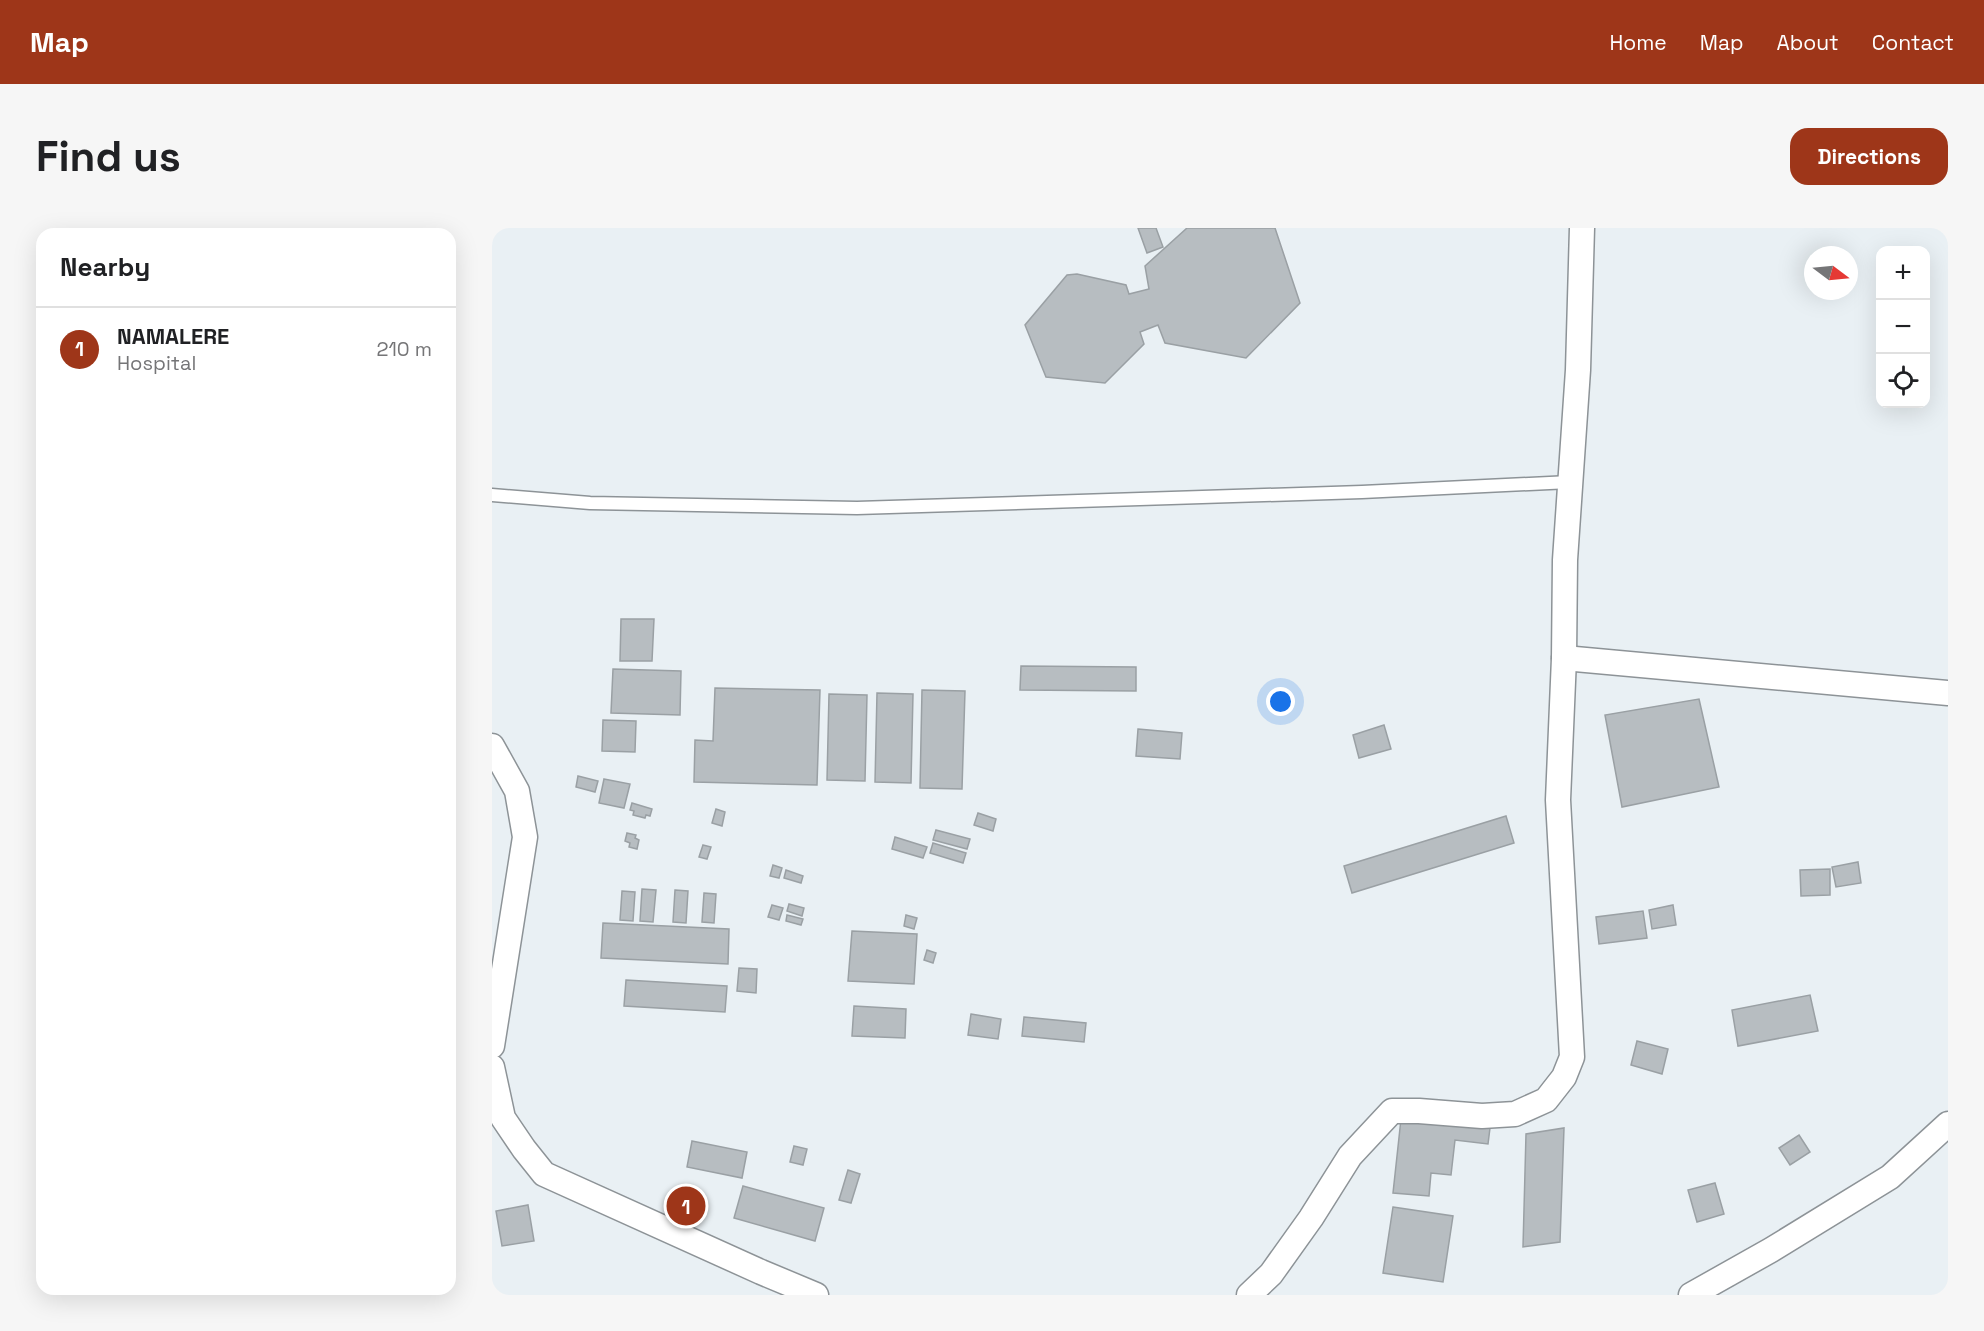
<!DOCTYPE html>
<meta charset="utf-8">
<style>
:root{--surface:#fff;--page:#f6f6f6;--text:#202124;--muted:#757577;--line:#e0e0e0;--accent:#9e3619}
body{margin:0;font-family:"Space Grotesk",sans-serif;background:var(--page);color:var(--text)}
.controls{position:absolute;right:18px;top:18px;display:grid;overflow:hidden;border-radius:12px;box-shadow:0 6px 24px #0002}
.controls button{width:54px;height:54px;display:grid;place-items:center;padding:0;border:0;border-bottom:2px solid var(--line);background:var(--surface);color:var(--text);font:30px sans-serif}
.compass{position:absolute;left:1312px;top:18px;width:54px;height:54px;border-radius:50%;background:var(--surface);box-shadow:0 6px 24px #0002;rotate:106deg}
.you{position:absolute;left:789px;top:474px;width:21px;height:21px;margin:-15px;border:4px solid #fff;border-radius:50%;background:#1a73e8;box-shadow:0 0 0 9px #1a73e833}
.badge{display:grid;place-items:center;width:39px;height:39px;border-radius:50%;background:var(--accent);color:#fff;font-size:20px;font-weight:700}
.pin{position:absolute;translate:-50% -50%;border:3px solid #fff;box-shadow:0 2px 6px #0006}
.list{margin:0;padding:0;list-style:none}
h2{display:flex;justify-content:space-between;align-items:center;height:78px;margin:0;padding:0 24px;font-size:26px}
h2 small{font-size:20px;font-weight:400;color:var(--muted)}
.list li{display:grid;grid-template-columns:39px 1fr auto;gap:18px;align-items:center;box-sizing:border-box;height:84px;padding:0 24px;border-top:2px solid var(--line)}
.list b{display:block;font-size:22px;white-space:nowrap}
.list p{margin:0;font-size:20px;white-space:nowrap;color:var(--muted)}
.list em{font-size:20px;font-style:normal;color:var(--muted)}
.icon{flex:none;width:33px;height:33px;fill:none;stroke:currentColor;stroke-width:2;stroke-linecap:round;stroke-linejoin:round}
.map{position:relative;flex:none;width:1456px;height:1067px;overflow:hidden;border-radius:18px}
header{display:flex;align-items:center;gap:36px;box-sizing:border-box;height:84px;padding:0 30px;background:var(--accent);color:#fff}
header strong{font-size:28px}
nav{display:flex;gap:33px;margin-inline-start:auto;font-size:21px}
.intro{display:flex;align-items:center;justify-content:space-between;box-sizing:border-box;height:144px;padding:0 36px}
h1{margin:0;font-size:42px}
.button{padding:15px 27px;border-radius:18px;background:var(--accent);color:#fff;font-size:21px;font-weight:700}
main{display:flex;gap:36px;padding:0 36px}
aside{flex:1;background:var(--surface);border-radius:18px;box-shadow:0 6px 24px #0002}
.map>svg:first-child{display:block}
.building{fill:#b7bdc1;stroke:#9aa0a4;stroke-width:1.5}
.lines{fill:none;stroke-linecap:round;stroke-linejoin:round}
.service-casing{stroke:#8d9397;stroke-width:15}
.minor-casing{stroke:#8d9397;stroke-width:27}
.service{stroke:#fff;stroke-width:12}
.minor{stroke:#fff;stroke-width:24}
</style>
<header>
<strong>Map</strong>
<nav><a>Home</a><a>Map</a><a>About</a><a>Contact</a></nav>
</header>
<div class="intro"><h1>Find us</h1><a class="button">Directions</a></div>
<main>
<aside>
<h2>Nearby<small></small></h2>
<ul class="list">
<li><span class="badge">1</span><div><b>NAMALERE</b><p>Hospital</p></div><em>210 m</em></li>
</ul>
</aside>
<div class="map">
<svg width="1456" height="1067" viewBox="0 0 1456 1067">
<rect width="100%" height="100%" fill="#e9f0f4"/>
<g class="building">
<path d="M646 0H664L671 19 655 25Z"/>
<path d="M695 0H783L808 75 754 130 673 115 666 97 648 104 652 116 613 155 554 149 533 97 575 47 585 46 634 57 637 66 657 61 653 38Z"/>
<path d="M129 391H162L160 433H128Z"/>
<path d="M529 438 644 439V463L528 462Z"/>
<path d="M121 441 189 443 188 487 119 485Z"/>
<path d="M223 460 328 462 325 557 202 554 203 512 221 513Z"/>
<path d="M430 462 473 463 470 561 428 560Z"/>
<path d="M385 465 421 466 419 555 383 554Z"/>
<path d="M337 466 375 467 373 553 335 552Z"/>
<path d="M1207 471 1227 559 1130 579 1113 487Z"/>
<path d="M111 492 144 493 143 524 110 523Z"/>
<path d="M892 497 899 521 867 530 861 507Z"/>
<path d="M646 501 690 505 688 531 644 528Z"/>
<path d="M86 548 106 553 103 564 84 559Z"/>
<path d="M112 551 138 556 132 580 107 575Z"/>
<path d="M140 575 160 581 158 588 154 587 153 590 141 587 142 583 138 582Z"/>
<path d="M224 581 233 584 230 598 220 595Z"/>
<path d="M486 585 504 591 501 603 482 597Z"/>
<path d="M1014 588 1022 615 860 665 852 638Z"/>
<path d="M444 602 478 611 475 621 441 612Z"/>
<path d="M135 605 144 607 143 610 147 612 145 621 137 619 138 615 133 613Z"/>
<path d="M403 609 435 619 431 630 400 621Z"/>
<path d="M441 615 474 625 471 635 438 625Z"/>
<path d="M211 617 219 619 215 631 207 629Z"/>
<path d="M1366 634 1369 655 1344 659 1340 639Z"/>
<path d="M281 637 290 640 287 650 278 648Z"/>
<path d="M1338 641V667L1309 668 1308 642Z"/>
<path d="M294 642 311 648 309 655 292 650Z"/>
<path d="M150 661 164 662 161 694 148 693Z"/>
<path d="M183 662 196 663 194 695 181 694Z"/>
<path d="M130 663 143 664 141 693 128 692Z"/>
<path d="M212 665 224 666 222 695 210 694Z"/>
<path d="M297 676 312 680 310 688 295 683Z"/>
<path d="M280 677 291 680 287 692 276 689Z"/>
<path d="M1181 677 1184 697 1160 701 1157 682Z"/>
<path d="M1151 683 1155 710 1107 716 1104 689Z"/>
<path d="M295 687 311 691 309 697 294 693Z"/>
<path d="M414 687 425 690 422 701 412 698Z"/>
<path d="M111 695 237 701 236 736 109 730Z"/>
<path d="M360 703 425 706 422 756 356 753Z"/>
<path d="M435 722 444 725 441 735 432 732Z"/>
<path d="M247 740 265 741 264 765 245 763Z"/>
<path d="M134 752 235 758 233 784 132 778Z"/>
<path d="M1318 767 1326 803 1246 818 1240 782Z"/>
<path d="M362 778 414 781 413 810 360 808Z"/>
<path d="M479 786 509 791 506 811 476 807Z"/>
<path d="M532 789 594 795 592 814 530 808Z"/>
<path d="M1145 813 1176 821 1170 846 1139 837Z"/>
<path d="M909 891 998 900 996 916 963 912 959 947 939 945 937 968 901 965Z"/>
<path d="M1072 900 1068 1014 1031 1019 1034 906Z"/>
<path d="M1307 907 1318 924 1298 937 1287 920Z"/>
<path d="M200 913 255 924 250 950 195 939Z"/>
<path d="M302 918 315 921 311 937 298 934Z"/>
<path d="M356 942 368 946 359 975 347 972Z"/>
<path d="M1223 955 1232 986 1205 994 1196 962Z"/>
<path d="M251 958 332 980 323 1013 242 990Z"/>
<path d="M36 977 42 1013 10 1018 4 983Z"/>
<path d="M901 979 961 988 951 1054 891 1045Z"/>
</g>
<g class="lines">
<defs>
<path id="service" d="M0 267 98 275 365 280 870 264 1078 254"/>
<g id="minor">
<path d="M1072 430 1456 465"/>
<path d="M0 518 25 563 33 609 0 818"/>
<path d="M0 839 11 890 32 921 52 946 269 1044 324 1067"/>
<path d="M757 1067 779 1046 819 990 858 928 900 883H927L990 888 1023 886 1054 872 1072 849 1080 829 1066 572 1072 430 1073 332 1086 142 1090 0"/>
<path d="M1199 1067 1279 1022 1398 949 1456 896"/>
</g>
</defs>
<use href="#service" class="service-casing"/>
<use href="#minor" class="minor-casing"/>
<use href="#service" class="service"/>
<use href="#minor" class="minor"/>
</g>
</svg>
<div class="controls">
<button>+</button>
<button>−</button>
<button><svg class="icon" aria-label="locate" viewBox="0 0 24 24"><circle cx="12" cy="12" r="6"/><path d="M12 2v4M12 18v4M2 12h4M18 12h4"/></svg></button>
</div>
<svg class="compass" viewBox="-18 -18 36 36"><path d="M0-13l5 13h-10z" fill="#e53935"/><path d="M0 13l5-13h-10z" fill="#757577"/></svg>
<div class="you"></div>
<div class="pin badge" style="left:194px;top:978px">1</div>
</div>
</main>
